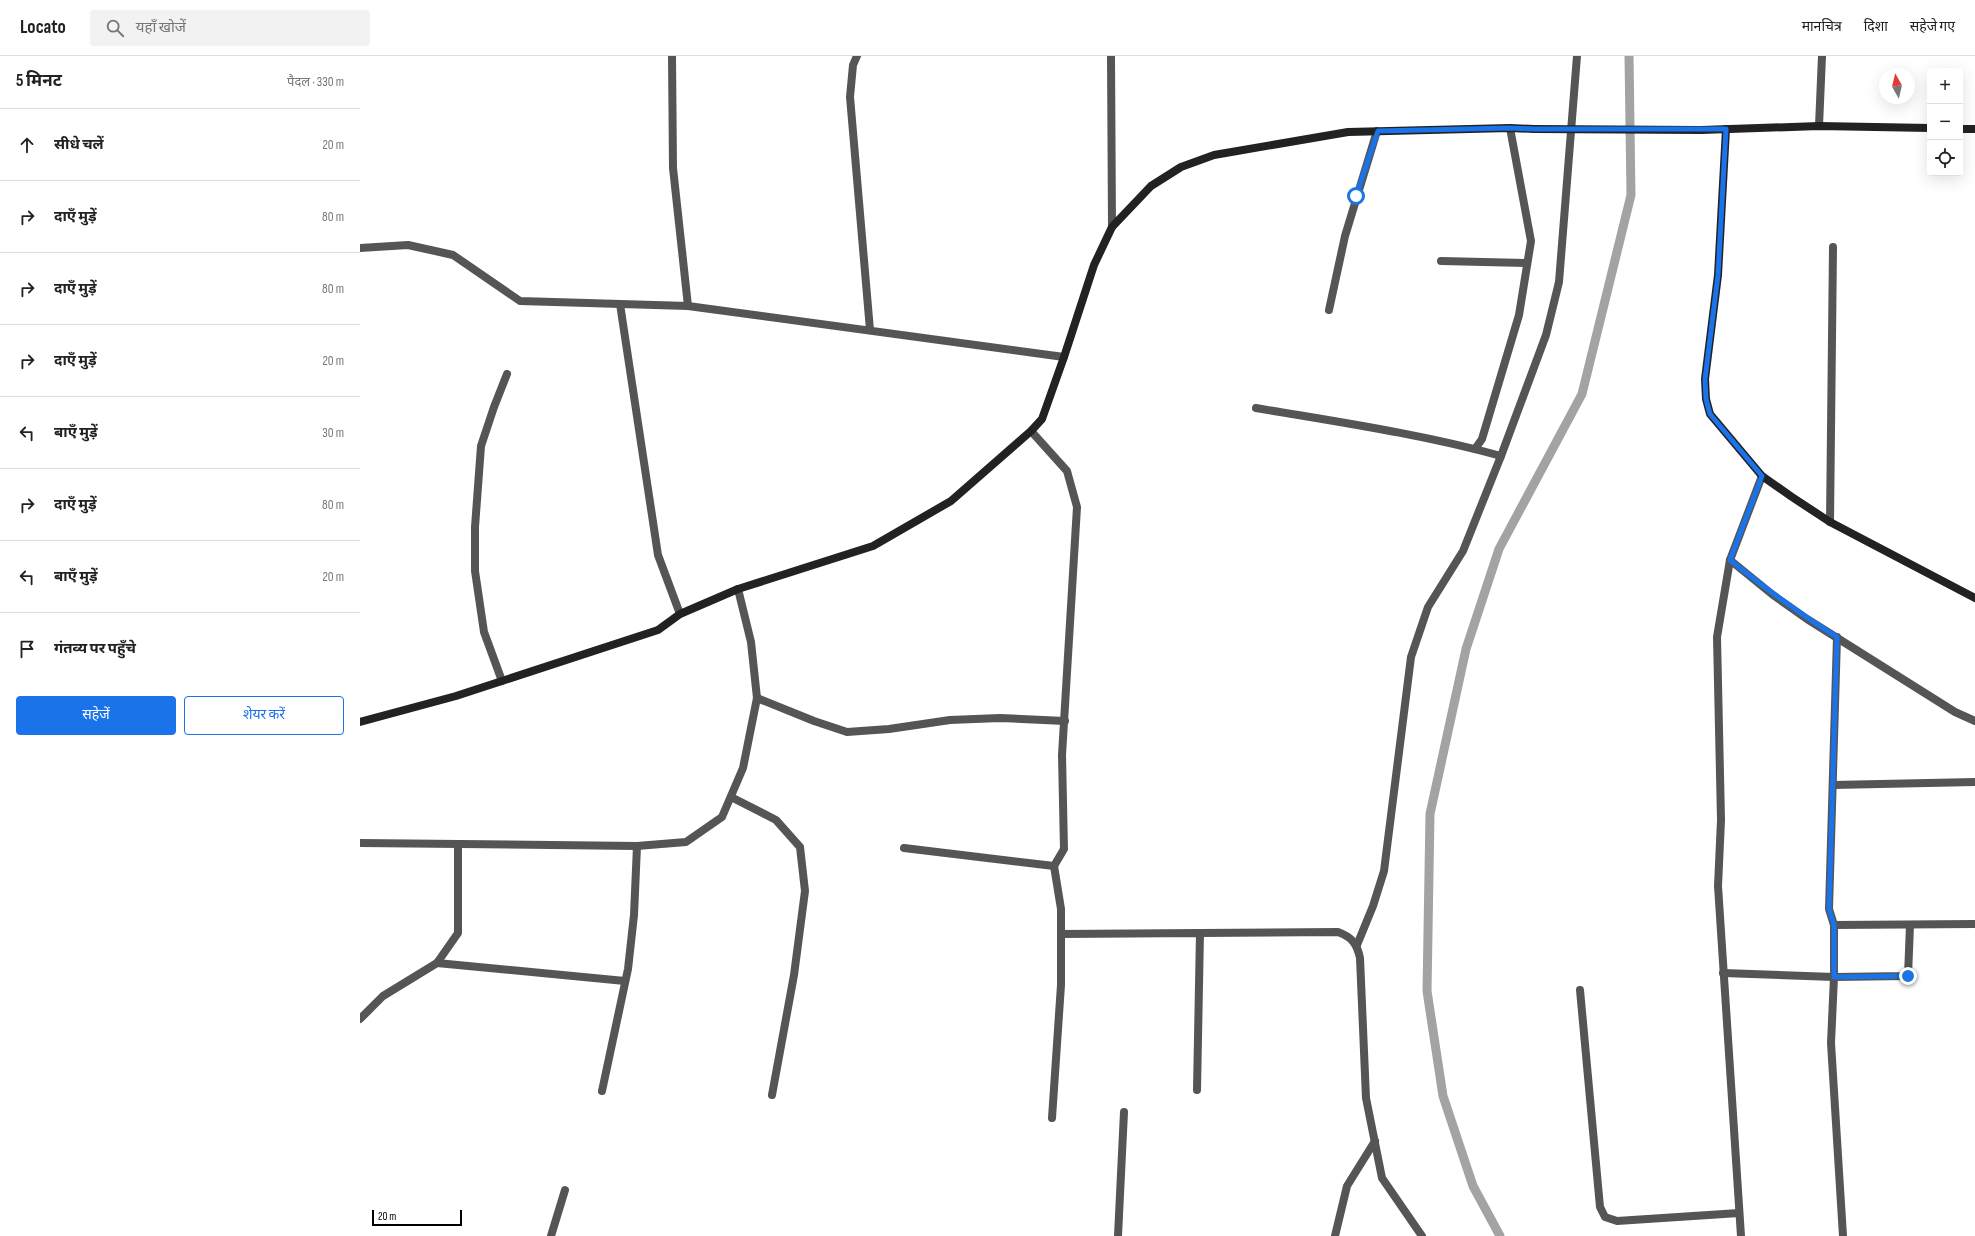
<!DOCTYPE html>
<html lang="hi">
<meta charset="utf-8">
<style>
:root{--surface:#fff;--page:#f2f2f2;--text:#222;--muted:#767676;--line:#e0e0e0;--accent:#1a73e8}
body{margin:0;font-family:"Sofia Sans Condensed","Noto Sans Devanagari",sans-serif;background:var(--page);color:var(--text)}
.controls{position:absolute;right:12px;top:12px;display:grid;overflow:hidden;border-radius:4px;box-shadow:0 4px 16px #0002}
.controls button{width:36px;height:36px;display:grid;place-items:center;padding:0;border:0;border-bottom:1px solid var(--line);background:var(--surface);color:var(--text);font:20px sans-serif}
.compass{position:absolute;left:1519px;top:12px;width:36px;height:36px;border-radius:50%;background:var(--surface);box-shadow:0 4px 16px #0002;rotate:352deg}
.scale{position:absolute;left:12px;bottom:10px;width:90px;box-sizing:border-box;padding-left:4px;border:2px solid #000;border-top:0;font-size:11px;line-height:14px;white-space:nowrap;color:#000;-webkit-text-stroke:3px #fff;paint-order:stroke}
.stop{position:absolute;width:12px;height:12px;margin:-9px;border:3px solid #1a73e8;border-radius:50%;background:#fff}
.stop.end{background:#1a73e8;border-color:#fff;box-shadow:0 1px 4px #0008}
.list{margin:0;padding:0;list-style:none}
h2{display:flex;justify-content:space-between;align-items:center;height:52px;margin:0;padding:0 16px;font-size:17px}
h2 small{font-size:13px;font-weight:400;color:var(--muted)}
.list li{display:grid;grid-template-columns:26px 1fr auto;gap:12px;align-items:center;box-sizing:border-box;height:72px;padding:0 16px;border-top:1px solid var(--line)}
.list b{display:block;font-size:15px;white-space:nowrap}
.list em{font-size:13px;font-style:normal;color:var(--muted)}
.actions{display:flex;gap:8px;padding:12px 16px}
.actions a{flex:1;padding:9px 0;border:1px solid var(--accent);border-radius:4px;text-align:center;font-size:14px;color:var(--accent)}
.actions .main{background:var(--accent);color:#fff}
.icon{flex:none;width:22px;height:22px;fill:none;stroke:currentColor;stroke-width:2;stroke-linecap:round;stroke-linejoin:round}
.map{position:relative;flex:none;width:1615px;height:1180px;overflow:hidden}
header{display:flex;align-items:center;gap:24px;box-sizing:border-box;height:56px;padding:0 20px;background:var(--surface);border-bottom:1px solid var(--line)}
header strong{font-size:19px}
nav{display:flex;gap:22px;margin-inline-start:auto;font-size:14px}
.search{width:280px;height:36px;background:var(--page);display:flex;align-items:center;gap:10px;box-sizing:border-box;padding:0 14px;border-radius:4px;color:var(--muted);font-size:15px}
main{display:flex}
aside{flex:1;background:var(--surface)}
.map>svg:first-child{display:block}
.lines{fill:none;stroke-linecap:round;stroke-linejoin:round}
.stream{stroke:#a3a3a3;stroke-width:9}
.lane{stroke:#555;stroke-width:8}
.street{stroke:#555;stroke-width:8}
.secondary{stroke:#222;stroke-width:8}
.secondary-bridge{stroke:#222;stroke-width:8}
.route{stroke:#1a73e8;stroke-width:5}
</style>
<header>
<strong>Locato</strong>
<div class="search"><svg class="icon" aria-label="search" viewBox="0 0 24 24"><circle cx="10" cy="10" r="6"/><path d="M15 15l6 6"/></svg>यहाँ खोजें</div>
<nav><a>मानचित्र</a><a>दिशा</a><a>सहेजे गए</a></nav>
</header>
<main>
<aside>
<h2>5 मिनट<small>पैदल · 330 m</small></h2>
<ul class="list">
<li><svg class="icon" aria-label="ahead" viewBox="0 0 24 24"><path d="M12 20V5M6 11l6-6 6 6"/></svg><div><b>सीधे चलें</b></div><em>20 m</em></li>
<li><svg class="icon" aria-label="right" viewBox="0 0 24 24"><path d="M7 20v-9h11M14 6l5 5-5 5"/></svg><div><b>दाएँ मुड़ें</b></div><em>80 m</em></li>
<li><svg class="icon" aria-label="right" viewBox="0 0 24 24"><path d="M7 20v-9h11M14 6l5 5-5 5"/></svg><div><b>दाएँ मुड़ें</b></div><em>80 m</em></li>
<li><svg class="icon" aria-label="right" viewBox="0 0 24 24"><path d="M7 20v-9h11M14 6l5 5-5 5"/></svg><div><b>दाएँ मुड़ें</b></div><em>20 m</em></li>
<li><svg class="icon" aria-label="left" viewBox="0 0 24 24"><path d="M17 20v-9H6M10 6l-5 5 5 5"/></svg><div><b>बाएँ मुड़ें</b></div><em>30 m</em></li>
<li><svg class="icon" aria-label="right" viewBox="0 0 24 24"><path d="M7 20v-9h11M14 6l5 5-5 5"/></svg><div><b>दाएँ मुड़ें</b></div><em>80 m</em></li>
<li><svg class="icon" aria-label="left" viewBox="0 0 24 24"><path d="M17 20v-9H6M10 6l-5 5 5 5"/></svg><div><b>बाएँ मुड़ें</b></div><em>20 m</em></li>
<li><svg class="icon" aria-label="arrive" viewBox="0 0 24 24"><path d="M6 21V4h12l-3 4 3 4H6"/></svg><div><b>गंतव्य पर पहुँचे</b></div></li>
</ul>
<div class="actions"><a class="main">सहेजें</a><a>शेयर करें</a></div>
</aside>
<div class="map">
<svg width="1615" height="1180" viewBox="0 0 1615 1180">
<rect width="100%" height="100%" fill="#fff"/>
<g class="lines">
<path class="stream" d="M1140 1180 1113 1130 1083 1040 1067 935 1070 758 1106 593 1139 493 1222 338 1271 139 1269 0"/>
<g class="lane">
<path d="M1081 205 1167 207"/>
<path d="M896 352C978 366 1061 378 1141 400"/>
<path d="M1115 393 1122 383 1159 259 1171 185 1150 72"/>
<path d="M997 889 1013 850 1024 815 1051 601 1068 551 1103 495 1141 400 1186 279 1199 226 1217 0"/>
</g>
<g class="street">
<path d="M312 0 313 112 328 250 704 301"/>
<path d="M497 0 493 9 490 41 510 274"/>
<path d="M751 0 752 171"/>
<path d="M1459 70 1462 0"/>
<path d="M0 192 48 189 93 199 160 245 328 250"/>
<path d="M260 248 298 499 320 558"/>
<path d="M969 254 985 180 1017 75"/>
<path d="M1470 466 1473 191"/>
<path d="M1370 504 1413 539 1447 563 1595 656 1615 665"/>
<path d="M1477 581 1469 853 1474 869 1615 868"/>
<path d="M142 625 124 576 115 515V471L121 390 134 351 147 318"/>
<path d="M397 642 454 665 487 676 529 673 590 664 640 662 705 665"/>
<path d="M1473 729 1615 726"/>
<path d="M371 741 416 764 440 791 445 835 434 919 412 1039"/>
<path d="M0 787 277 790 326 786 362 761 383 712 397 642 391 586 378 533"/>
<path d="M544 792 694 810 704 793 702 699 717 451 707 415 671 375"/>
<path d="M840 877 978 876C992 881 997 888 1000 902L1006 1042 1022 1122 1062 1180"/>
<path d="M701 878 840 877 837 1034"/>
<path d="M77 907 265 925"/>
<path d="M1363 917 1474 921V869"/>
<path d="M1220 934 1240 1151 1245 1161 1257 1165 1379 1157"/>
<path d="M0 963 23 940 77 907 98 877V789"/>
<path d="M242 1035 268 913 274 859 277 790"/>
<path d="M692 1062 701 929V853L694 810"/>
<path d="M191 1180 205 1134"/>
<path d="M758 1180 764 1056"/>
<path d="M975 1180 987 1130 1015 1085"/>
<path d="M1381 1180 1358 830 1361 764 1357 581 1370 504 1402 420"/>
<path d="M1483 1180 1471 987 1474 921 1548 920 1550 869"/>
</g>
<g class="secondary">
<path d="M1366 73 1358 219 1345 323 1346 343 1350 358 1402 420 1432 441 1470 466 1615 542"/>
<path d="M1600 73H1615"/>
<path d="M1341 74 1459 70 1570 72"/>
<path d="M0 666 96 640 298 574 320 558 378 533 513 490 591 445 671 375 682 363 704 301 734 209 752 171 791 130 821 111 854 99 988 76 1150 72 1174 73"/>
</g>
<path class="secondary-bridge" d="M1174 73 1341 74"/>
</g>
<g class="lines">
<path class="route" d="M996 140 1018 75 1150 72 1174 73H1366L1358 219 1345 323 1346 343 1350 358 1402 420 1370 504C1405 532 1439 558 1477 581L1469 853 1474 869V921L1548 920"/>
</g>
</svg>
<div class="controls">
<button>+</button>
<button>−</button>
<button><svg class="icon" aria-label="locate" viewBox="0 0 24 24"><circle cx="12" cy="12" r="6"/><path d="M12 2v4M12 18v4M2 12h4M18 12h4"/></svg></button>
</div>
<svg class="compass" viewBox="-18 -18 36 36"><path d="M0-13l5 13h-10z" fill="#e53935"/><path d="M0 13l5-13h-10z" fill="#767676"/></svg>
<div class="scale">20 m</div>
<div class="stop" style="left:996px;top:140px"></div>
<div class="stop end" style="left:1548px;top:920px"></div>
</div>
</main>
